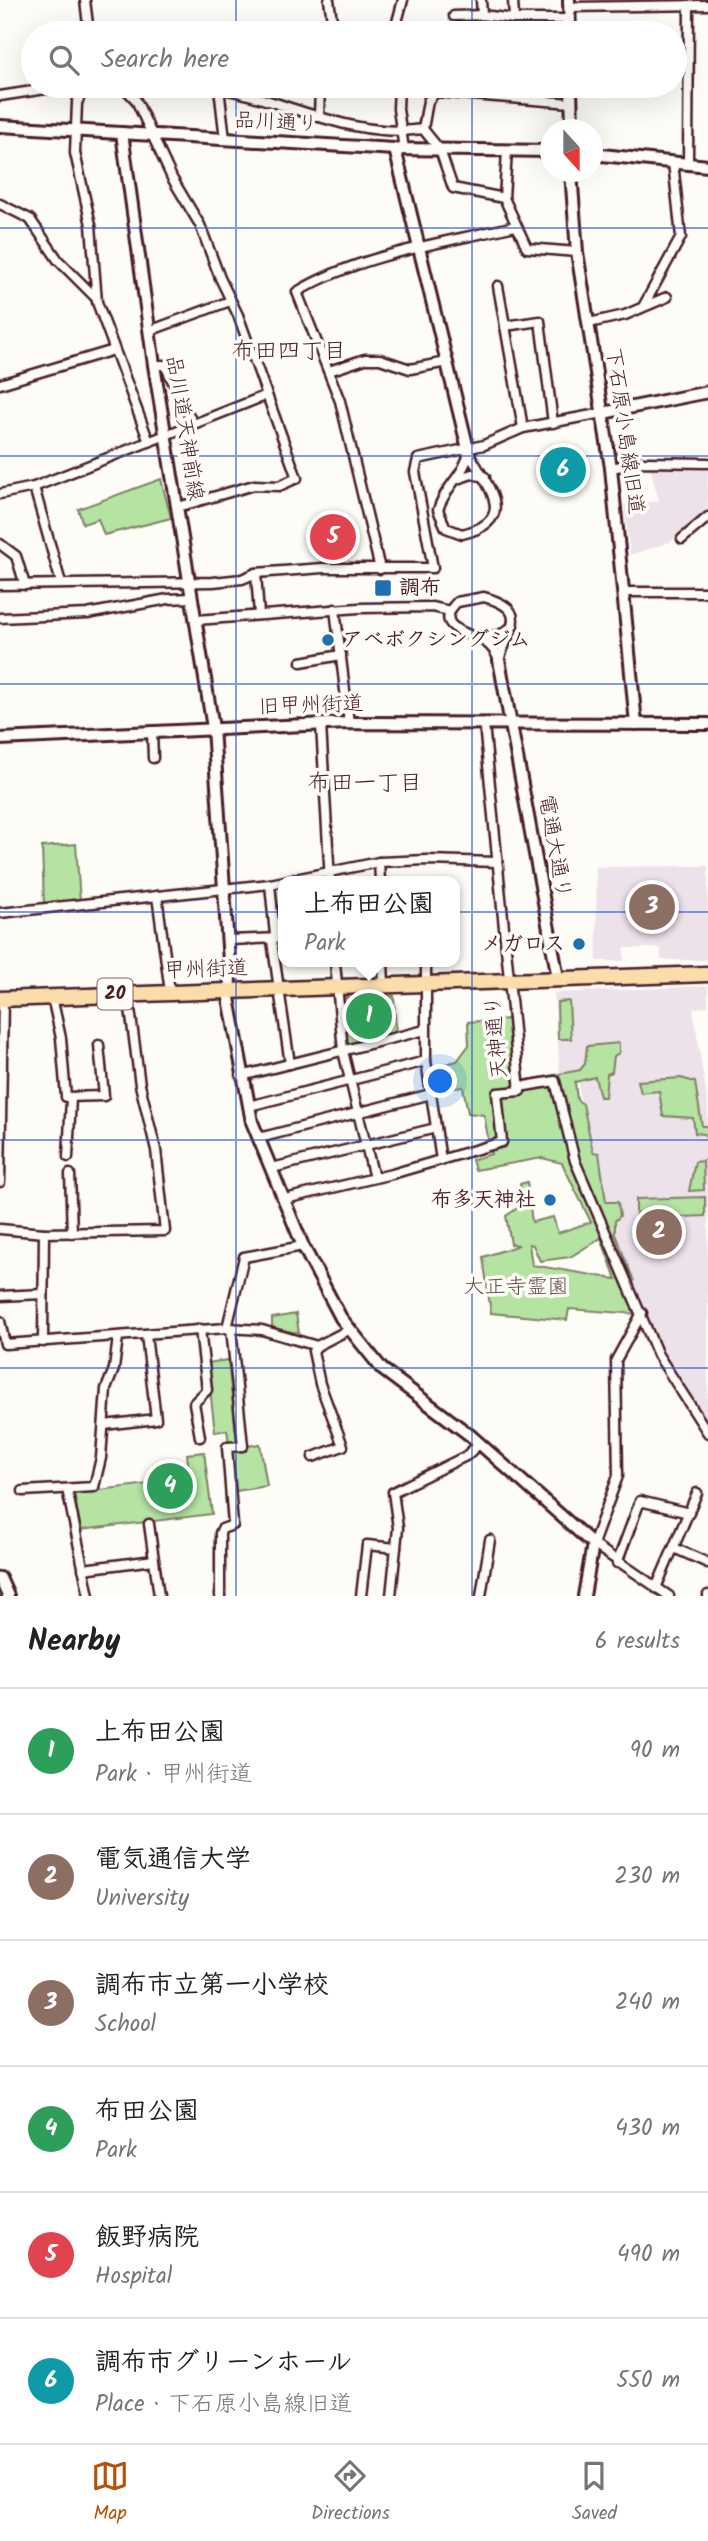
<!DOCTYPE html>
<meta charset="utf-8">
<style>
:root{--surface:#fff;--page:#f2f2f2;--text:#222;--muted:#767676;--line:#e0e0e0;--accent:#b45309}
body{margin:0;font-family:Kalam,"Klee One",sans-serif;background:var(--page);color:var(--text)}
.compass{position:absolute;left:540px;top:119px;width:63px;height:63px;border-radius:50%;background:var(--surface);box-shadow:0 7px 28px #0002;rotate:159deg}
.you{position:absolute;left:441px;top:1082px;width:24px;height:24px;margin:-18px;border:5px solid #fff;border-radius:50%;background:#1a73e8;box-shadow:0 0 0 10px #1a73e833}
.badge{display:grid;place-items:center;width:46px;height:46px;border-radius:50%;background:var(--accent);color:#fff;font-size:23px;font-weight:700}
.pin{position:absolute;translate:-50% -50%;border:4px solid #fff;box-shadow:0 2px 7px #0006}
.popup{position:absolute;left:278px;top:876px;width:182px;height:91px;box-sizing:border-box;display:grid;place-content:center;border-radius:14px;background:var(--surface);filter:drop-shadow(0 2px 5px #0005);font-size:23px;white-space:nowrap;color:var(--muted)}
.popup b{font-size:26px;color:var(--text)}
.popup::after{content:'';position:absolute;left:50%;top:100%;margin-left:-14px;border:14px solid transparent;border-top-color:var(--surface)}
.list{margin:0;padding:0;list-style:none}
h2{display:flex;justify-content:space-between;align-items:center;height:91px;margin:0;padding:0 28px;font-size:30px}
h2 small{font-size:23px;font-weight:400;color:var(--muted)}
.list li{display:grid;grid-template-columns:46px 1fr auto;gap:21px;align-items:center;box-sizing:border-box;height:126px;padding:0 28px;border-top:2px solid var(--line)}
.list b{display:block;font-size:26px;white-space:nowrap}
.list p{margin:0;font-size:23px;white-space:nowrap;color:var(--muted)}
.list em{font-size:23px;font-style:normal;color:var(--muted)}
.icon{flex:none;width:38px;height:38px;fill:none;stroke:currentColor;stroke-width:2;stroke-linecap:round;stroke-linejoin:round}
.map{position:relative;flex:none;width:708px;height:1596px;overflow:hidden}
.search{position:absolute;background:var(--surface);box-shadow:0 7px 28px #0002;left:21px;right:21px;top:21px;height:77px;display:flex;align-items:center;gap:18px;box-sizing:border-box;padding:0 24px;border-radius:38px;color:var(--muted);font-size:26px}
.sheet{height:847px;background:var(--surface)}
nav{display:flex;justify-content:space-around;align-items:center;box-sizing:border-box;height:98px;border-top:2px solid var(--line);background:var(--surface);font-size:19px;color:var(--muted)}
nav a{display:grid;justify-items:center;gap:4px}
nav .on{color:var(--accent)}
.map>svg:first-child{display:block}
.built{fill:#ede1ea}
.green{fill:#b4e3a2;stroke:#7f8166;stroke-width:2;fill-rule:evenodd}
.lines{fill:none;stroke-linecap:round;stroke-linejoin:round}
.street-casing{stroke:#4a1f2b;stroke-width:13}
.secondary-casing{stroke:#4a1f2b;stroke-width:16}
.highway-casing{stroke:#4a1f2b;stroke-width:19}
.street{stroke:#fdfcf7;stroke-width:8}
.secondary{stroke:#fdfcf7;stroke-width:10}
.highway{stroke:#faddab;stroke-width:14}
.grid{fill:none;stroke:#1d4ed8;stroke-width:2;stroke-opacity:0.55}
.poi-dot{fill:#1f6fb2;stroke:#fdfcf7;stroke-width:2.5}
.labels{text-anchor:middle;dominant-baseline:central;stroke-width:7;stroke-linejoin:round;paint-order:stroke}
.shield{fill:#fdfcf7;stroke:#806168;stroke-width:2}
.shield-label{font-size:19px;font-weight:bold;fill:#4a1f2b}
.street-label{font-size:21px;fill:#4a1f2b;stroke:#fdfcf7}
.poi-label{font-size:21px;font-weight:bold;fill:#4a1f2b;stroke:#fdfcf7;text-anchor:start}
.park-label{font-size:21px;fill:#645049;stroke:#fdfcf7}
.neighbourhood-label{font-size:23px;fill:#4a1f2b;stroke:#fdfcf7}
</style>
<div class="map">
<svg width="708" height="1596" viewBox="0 0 708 1596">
<rect width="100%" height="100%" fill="#fdfcf7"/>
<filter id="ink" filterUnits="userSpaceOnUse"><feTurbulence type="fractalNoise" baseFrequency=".0143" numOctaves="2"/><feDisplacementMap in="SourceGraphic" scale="14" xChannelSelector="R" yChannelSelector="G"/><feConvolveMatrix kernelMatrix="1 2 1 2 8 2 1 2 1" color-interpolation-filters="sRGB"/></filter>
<g filter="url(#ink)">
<g class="built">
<path d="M650 468 708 470V512L670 542 630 555 624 505 659 501Z"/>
<path d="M708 866V960H661V948H624V961H597L596 867Z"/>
<path d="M708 986V1006L693 1009 708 1106V1425L677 1381 578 1155 582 1117 578 1075 576 1070 560 1075 554 993Z"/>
</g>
<g class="green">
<path d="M161 479 171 518 104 535 98 519 83 524 78 509Z"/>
<path d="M76 844 80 902 44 906 42 847Z"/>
<path d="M394 996 396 1034 347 1048 340 998Z"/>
<path d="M569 1001 571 1039H558L557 1002Z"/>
<path d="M508 1019 515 1095 529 1090 528 1080 580 1070 585 1064 587 1046 619 1043V1053L614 1056 612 1072 607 1074 605 1097H600L595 1077 575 1082 577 1100 583 1104 593 1152 599 1153 606 1202H618L620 1216 615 1221V1234L634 1281 626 1286 637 1314 569 1309 567 1320 491 1313 483 1257 519 1245 511 1244 506 1216 523 1204 520 1184 527 1182 532 1222 553 1217 558 1233 591 1222 562 1163 542 1158 475 1170 472 1160 491 1154 484 1115 468 1113 463 1087 436 1090 432 1067 457 1061 469 1045 468 1022ZM601 1238 616 1279 532 1265 529 1244 533 1245 540 1261 570 1257Z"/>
<path d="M681 1078 695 1082 702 1126H708V1139L704 1134 695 1133 693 1118 663 1116 659 1091 641 1093 638 1081Z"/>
<path d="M703 1161 704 1190 689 1191 695 1162Z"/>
<path d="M705 1197V1216L636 1219V1199Z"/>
<path d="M296 1314 299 1333 272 1328V1318Z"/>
<path d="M228 1360 237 1443 229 1444 227 1430 215 1432 207 1363Z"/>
<path d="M260 1444 267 1486 236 1491 230 1449Z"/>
<path d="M204 1452 212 1514 81 1530 74 1493 190 1479 187 1454Z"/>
</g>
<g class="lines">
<defs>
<g id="street">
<path d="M85 0 89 33"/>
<path d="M329 0 334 33"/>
<path d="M481 0 482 15 514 19H570"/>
<path d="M513 0 514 19"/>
<path d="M569 7 708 5"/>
<path d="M454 16 482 15"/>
<path d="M394 33 403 0"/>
<path d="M85 86 77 103 75 153 91 225 97 302 149 442"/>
<path d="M123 86 136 100 172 178 200 225 220 278 238 315 297 478 279 486 254 485 178 507"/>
<path d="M207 86C280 96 347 140 423 129L428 101 436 92 571 103"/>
<path d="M399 86 398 109 404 149"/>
<path d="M219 88 225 139"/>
<path d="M129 90 195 86"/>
<path d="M0 96 65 86"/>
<path d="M319 117 320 86"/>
<path d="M423 129 440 150 453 188 504 198 527 248 577 252"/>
<path d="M688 164 689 5"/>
<path d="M504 198 507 151"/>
<path d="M0 204 30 219 58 260 96 298"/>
<path d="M498 286 523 428"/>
<path d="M644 305 681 237 673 162"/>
<path d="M589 323 625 315 667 297"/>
<path d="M505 326 540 321 553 423"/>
<path d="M149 331 230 301"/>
<path d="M154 365H165L193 424"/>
<path d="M329 371 365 359H380L410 369 447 362"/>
<path d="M0 384 114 350"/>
<path d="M469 453C486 485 521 520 462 534L446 528 438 510C444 488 464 475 469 453Z"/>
<path d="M611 468 643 462 708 463"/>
<path d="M457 479 472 474 485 477"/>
<path d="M34 487 61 583"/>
<path d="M0 494 34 487 267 395"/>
<path d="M682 539 708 517"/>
<path d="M0 544 16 556 25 585"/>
<path d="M380 569 340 401 297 292C360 254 444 243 515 226"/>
<path d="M256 573 259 615"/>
<path d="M0 585 213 582 242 579 256 573 323 568H433L415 472 418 459 484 445 523 428 603 413"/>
<path d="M624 592H708"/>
<path d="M484 597C531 610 509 628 499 660 496 653 492 646 485 642 474 634 430 629 457 602Z"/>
<path d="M335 609 349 723"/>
<path d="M0 618 87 614 168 599 192 598"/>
<path d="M196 620 359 608 432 607 450 611"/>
<path d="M477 637 500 635 513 626"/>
<path d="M301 662 341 655"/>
<path d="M321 725 330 881"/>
<path d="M152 731 153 758"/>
<path d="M379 862 380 881"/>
<path d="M270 884 275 935 272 941 290 1064"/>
<path d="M157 896 170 992"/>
<path d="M0 913 270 884 379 862 427 860 497 862"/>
<path d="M228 940 283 938"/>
<path d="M335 962 343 1051 374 1178"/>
<path d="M383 962 384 985"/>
<path d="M426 962V1061L441 1160"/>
<path d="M52 997 61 1038 66 1097 104 1096 99 1045"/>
<path d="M241 1076 425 1030"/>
<path d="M519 1087 555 1081 575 1161 658 1355 708 1433"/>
<path d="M249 1106 426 1061"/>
<path d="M259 1138 431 1094"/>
<path d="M68 1157 71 1098"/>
<path d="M272 1168 436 1128"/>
<path d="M70 1174 72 1233"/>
<path d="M0 1182 3 999"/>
<path d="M285 1199 392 1174 502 1142 497 1093 520 1091 484 724"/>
<path d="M0 1229 44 1233"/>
<path d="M0 1296 43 1294"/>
<path d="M642 1313 616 1360 618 1476 593 1544 669 1596"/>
<path d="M0 1321 5 1344 227 1328 262 1330 317 1346 350 1329"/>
<path d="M227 1328 244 1257 303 1246"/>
<path d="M43 1342 44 1233 165 1231 156 1150 140 1085 128 993"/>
<path d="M104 1425 156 1419 146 1335"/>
<path d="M200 1437 194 1403 207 1390 200 1329"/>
<path d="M313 1457 343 1446 320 1384 313 1351 317 1346"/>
<path d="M67 1489 89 1596"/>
<path d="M23 1491 94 1487 101 1458 106 1389 114 1369 118 1337"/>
<path d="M149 1524 159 1596"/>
<path d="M674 1548 708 1563"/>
<path d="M617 1563 640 1501 689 1513"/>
<path d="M83 1569 154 1560"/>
<path d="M656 1588 697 1493"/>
<path d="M220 1596V1533L222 1529 233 1525 227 1447 243 1446 231 1328"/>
<path d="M361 1596 367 1545 396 1548"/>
<path d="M391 1596 398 1528 393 1492 466 1456 480 1443"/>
<path d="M481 1596 490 1540"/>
<path d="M708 1596V1595"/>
</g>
<g id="secondary">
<path d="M569 0 570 33"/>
<path d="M571 86 572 130"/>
<path d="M0 126 395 149 550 151"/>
<path d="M122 133 154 365 213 728 230 976 229 998 252 1122 303 1246 341 1318 382 1369 471 1436 593 1544 584 1596"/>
<path d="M395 149 469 453"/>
<path d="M592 154 708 166"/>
<path d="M571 172 577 252 611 468 636 724"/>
<path d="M603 413 708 392"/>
<path d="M499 660 558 978"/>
<path d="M0 739 349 723 708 724"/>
<path d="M0 1578 8 1596"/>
</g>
<path id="highway" d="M0 999 708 974"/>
</defs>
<use href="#street" class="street-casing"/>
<use href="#secondary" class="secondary-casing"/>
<use href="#highway" class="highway-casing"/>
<use href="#street" class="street"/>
<use href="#secondary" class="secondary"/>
<use href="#highway" class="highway"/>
</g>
</g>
<path class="grid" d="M236 0V33M472 0V33M236 86V1596M472 86V1596M0 228H708M0 456H708M0 684H708M0 912H708M0 1140H708M0 1368H708"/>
<g class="poi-dot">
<rect x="374" y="579" width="18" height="18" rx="3.5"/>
<circle cx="328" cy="640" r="7"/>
<circle cx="579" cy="944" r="7"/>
<circle cx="550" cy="1200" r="7"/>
</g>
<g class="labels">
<rect class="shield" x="97.5" y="978.5" width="35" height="31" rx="5"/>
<g class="shield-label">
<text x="115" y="994">20</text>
</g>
<g class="street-label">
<text transform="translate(276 123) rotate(3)">品川通り</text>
<text transform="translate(184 428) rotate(81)">品川道天神前線</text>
<text transform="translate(624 431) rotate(82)">下石原小島線旧道</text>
<text transform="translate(311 706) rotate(-2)">旧甲州街道</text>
<text transform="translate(554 847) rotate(80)">電通大通り</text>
<text transform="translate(206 970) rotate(-2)">甲州街道</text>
<text transform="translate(497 1037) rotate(-95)">天神通り</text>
</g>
<g class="poi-label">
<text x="399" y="588">調布</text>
<text x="342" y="640">アベボクシングジム</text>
<text x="565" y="944" text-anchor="end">メガロス</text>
<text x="536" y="1200" text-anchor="end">布多天神社</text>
</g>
<g class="park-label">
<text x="516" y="1287">大正寺霊園</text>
</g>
<g class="neighbourhood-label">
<text x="289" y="352">布田四丁目</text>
<text x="365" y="784">布田一丁目</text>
</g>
</g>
</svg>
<svg class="compass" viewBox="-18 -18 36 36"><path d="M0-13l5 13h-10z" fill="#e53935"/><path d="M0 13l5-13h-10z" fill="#767676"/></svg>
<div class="you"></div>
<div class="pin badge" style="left:369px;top:1016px;background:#2e9e5b">1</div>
<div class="popup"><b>上布田公園</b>Park</div>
<div class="pin badge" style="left:659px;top:1232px;background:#8d6e63">2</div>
<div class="pin badge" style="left:652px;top:907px;background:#8d6e63">3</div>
<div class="pin badge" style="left:170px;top:1486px;background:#2e9e5b">4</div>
<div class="pin badge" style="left:333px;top:537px;background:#e0444e">5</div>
<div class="pin badge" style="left:563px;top:470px;background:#0f9aa8">6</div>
<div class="search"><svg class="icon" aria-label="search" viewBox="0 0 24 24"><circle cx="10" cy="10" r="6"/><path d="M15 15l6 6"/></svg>Search here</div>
</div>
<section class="sheet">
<h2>Nearby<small>6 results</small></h2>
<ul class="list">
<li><span class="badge" style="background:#2e9e5b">1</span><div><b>上布田公園</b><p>Park · 甲州街道</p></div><em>90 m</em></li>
<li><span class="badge" style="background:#8d6e63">2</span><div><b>電気通信大学</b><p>University</p></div><em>230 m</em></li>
<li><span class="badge" style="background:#8d6e63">3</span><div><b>調布市立第一小学校</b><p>School</p></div><em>240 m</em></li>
<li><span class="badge" style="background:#2e9e5b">4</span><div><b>布田公園</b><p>Park</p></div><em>430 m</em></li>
<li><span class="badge" style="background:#e0444e">5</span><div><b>飯野病院</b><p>Hospital</p></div><em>490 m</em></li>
<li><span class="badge" style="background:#0f9aa8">6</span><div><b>調布市グリーンホール</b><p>Place · 下石原小島線旧道</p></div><em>550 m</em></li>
</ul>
</section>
<nav>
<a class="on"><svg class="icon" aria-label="map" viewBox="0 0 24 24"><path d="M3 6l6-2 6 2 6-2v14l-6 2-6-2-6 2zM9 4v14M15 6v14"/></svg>Map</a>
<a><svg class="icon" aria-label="directions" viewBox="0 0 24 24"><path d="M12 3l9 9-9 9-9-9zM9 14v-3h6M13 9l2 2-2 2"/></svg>Directions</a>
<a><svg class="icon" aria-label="saved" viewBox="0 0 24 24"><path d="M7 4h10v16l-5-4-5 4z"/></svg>Saved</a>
</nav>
